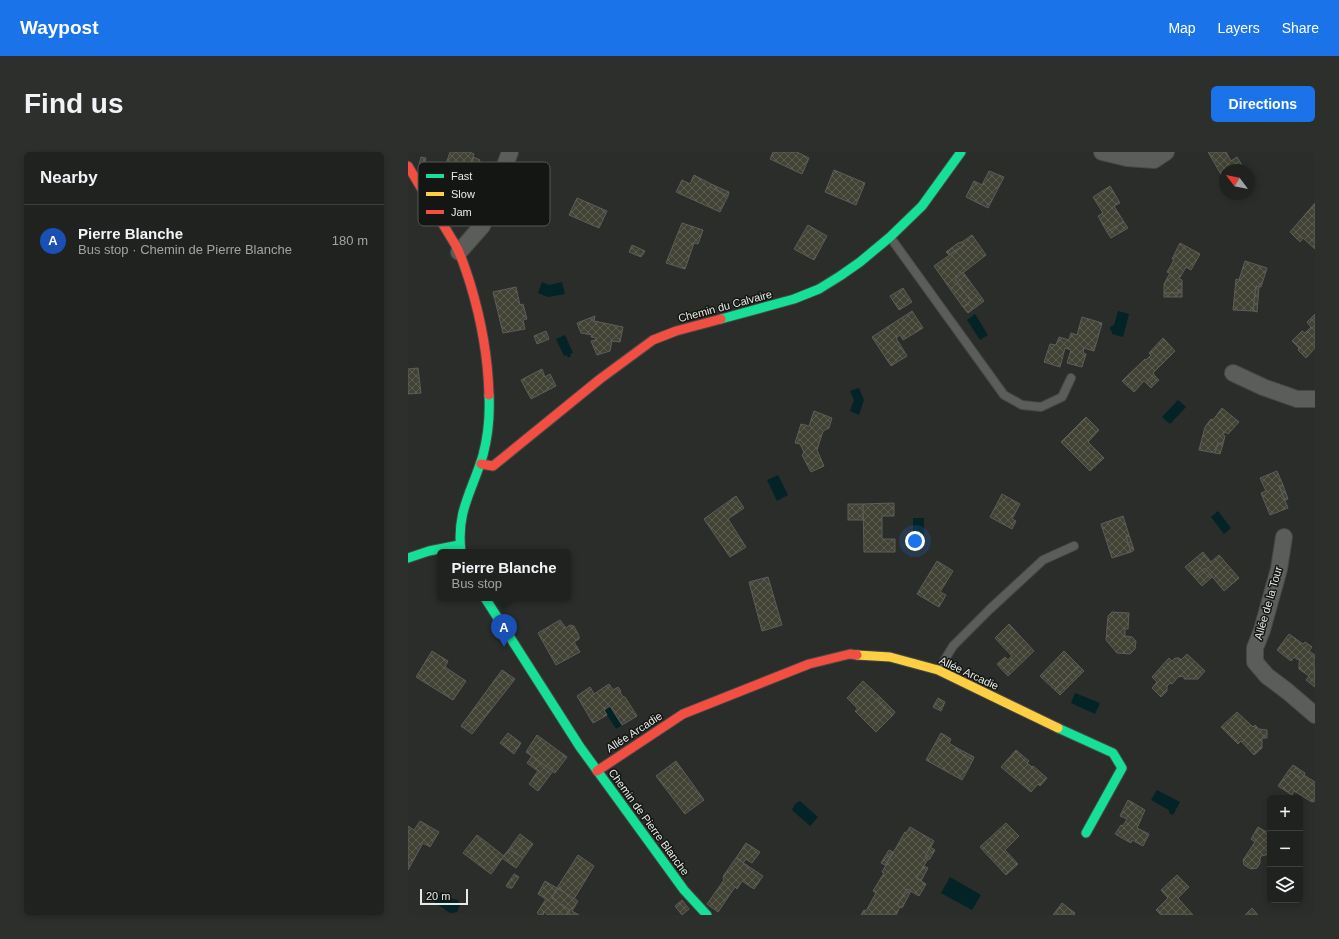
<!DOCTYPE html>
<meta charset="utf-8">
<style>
:root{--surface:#20221f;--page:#2d2f2c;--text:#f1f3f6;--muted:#a2a4a4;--line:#3d3f3d;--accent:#1a73e8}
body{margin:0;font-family:Arial,sans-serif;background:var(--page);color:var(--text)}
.controls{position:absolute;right:12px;bottom:12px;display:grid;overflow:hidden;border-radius:6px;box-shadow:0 2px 6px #0003}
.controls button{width:36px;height:36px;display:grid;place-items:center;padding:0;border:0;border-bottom:1px solid var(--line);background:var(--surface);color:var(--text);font:20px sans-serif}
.compass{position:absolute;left:811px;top:12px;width:36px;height:36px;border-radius:50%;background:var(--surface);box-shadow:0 2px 6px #0003;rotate:302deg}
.scale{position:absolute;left:12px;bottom:10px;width:48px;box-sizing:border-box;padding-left:4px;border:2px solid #e7ebe6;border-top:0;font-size:11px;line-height:14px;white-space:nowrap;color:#e7ebe6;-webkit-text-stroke:3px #141613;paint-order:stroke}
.you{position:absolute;left:507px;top:389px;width:14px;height:14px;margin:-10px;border:3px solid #fff;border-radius:50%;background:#1a73e8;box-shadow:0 0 0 6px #1a73e833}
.badge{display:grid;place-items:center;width:26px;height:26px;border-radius:50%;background:var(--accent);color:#fff;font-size:13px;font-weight:700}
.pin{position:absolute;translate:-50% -33px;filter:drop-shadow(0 1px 2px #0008)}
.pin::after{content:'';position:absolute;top:21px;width:14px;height:12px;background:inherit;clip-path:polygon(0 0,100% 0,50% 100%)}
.popup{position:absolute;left:29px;top:397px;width:134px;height:52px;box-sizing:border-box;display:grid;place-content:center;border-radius:6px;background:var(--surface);filter:drop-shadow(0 1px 3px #0005);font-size:13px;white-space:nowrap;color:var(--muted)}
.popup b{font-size:15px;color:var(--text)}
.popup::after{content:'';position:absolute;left:50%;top:100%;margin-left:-8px;border:8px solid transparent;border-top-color:var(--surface)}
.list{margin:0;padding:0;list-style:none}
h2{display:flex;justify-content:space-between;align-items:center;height:52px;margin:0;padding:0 16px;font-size:17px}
h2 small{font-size:13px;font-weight:400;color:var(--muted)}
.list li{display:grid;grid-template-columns:26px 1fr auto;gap:12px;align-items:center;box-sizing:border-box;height:72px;padding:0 16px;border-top:1px solid var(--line)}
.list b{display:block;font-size:15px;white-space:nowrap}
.list p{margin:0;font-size:13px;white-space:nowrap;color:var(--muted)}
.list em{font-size:13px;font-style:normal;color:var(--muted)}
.icon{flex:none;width:22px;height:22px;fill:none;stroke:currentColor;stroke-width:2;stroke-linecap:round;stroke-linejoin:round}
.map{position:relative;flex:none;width:907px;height:763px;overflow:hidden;border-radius:6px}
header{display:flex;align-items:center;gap:24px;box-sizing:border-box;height:56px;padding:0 20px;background:var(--accent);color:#fff}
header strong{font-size:19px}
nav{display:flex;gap:22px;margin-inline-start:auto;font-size:14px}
.intro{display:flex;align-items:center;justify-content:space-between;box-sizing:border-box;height:96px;padding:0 24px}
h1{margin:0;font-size:28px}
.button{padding:10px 18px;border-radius:6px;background:var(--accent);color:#fff;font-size:14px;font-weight:700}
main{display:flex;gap:24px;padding:0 24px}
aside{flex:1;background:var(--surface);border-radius:6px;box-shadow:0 2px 6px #0003}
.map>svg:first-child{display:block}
.water{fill:#042326}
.building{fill:url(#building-cross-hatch);stroke:#5d5e5a}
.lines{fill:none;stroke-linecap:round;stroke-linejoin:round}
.lane-casing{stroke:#454944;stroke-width:10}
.street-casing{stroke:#454944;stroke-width:18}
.fast-casing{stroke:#454944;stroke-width:11}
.slow-casing{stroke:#454944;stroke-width:11}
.jam-casing{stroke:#454944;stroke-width:11}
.lane{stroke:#5a5d59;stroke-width:8}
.street{stroke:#5a5d59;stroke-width:16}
.fast{stroke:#16e098;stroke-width:9}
.slow{stroke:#ffcf43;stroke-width:9}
.jam{stroke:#f24e42;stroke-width:9}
.labels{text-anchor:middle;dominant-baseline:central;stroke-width:3;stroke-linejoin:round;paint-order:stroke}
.street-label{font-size:11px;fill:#e7ebe6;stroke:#141613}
.key{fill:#141613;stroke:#535652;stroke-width:1}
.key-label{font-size:11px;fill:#e7ebe6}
</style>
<header>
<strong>Waypost</strong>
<nav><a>Map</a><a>Layers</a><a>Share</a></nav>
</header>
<div class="intro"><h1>Find us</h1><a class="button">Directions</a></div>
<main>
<aside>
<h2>Nearby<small></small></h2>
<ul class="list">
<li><span class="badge" style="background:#1a4fb4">A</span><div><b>Pierre Blanche</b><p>Bus stop · Chemin de Pierre Blanche</p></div><em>180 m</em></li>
</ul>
</aside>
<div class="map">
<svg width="907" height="763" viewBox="0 0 907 763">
<defs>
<pattern id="building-cross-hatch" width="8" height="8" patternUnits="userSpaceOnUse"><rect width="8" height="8" fill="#424335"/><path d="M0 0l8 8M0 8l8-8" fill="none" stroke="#5d5e52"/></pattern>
</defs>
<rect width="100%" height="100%" fill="#2a2d29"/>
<g class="water">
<path d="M134 130 141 133 154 130 157 142 140 145 130 141Z"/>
<path d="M710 159 721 162 715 185 704 182V180L702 177V175L706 173Z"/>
<path d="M567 162 580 183 572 188 559 168Z"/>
<path d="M157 183 165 201 162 202 163 204 160 206 159 203 156 204 148 187Z"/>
<path d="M451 236 456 248 451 263 442 259 446 248 442 239Z"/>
<path d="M770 248 778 255 762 272 754 265Z"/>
<path d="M370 323 380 343 369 349 359 328Z"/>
<path d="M810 359 823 376 816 382 803 365Z"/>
<path d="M505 366H516V386L505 385Z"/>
<path d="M667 541 692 551 687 562 663 551Z"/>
<path d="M202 554 214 573 208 577 196 558Z"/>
<path d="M749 638 772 650 765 663 761 661V658L743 648Z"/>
<path d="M392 649 410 665 402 674 384 658 387 652Z"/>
<path d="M542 725 573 743 564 758 533 741Z"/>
<path d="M34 740 42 746 50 748 52 753 49 760 44 761H42L26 750Z"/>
</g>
<g class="building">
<path d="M42 0H61L66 2 58 26 36 18Z"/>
<path d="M365 0H389L401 6 394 22 362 7Z"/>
<path d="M800 0H818L823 9 829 5 837 18H817V29Z"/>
<path d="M13 5 18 6 16 14 11 13Z"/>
<path d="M65 5 72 8 67 22 60 20Z"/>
<path d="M426 18 457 31 448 53 417 40Z"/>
<path d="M581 19 596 25 580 56 558 45 566 29 574 33Z"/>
<path d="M286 23 303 32 302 35 320 44 312 60 268 40 274 28 282 32Z"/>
<path d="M61 30 75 35 70 47 58 43Z"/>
<path d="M303 32 321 40 320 44 302 35Z"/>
<path d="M702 34 712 51 706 54 716 70 699 80 690 64 695 61 685 45Z"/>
<path d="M169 46 199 59 191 76 161 63Z"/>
<path d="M907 51V97L895 86 892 90 882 80Z"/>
<path d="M716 70 720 76 703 86 699 80Z"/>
<path d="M274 71 295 78 290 92 286 91 277 117 258 111Z"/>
<path d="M400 73 419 84 406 108 386 97Z"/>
<path d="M564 83 578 103 547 127 563 149 555 155 526 114 556 93 554 90Z"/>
<path d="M554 90 556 93 541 103 538 100 550 91Z"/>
<path d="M772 91 792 102 783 118 778 115 771 127 774 128V138H770V141H756V132L762 121 759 120 766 108 764 107Z"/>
<path d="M224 93 237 99 233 105 221 100Z"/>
<path d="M837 109 859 116 853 135 848 134V135L845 159 825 158 828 127 831 128Z"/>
<path d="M555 120 576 149 560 161 555 155 563 149 547 127Z"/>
<path d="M848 134 851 135 849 160 845 159Z"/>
<path d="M108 135 112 153 115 152 119 167 115 168 117 177 95 181 85 140Z"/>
<path d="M495 136 504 150 491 158 482 144Z"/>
<path d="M770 138H774V145H756V141H770Z"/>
<path d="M504 159 515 176 495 188 492 183 488 186 499 204 483 214 464 185Z"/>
<path d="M907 162V196L898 206 890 198 891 196 884 189 894 179 897 181 903 175 899 170Z"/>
<path d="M187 164 186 169 215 175 212 190 204 189 202 199 189 203 183 189 187 188 188 186 183 185 184 183 173 181 169 171Z"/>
<path d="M674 165 694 171 686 199 676 196 675 201 678 202 674 215 659 211 663 198 657 196 652 215 636 210 642 192 648 193 651 185 661 188 663 181 669 183Z"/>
<path d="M138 179 141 187 129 192 126 184Z"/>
<path d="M755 186 767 199 745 221 747 224 739 232 736 229 726 240 714 229 737 207 738 208 743 203 741 201Z"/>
<path d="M10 216 13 241 0 242V217Z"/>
<path d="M134 217 137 225 142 222 148 234 123 247 113 228Z"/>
<path d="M747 224 751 228 743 236 739 232Z"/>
<path d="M814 256 831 270 820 282 817 280 815 283 817 284 815 292 810 291 807 301 791 298 797 275 803 267 805 268Z"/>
<path d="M406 259 424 266 421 276 415 279 409 298 416 314 403 320 394 303 396 300 392 292 387 291 393 272 401 274Z"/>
<path d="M678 265 691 278 680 290 696 306 682 319 653 290Z"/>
<path d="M810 291 815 292 812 302 807 301Z"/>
<path d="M869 319 875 333 871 334 880 356 862 363 853 341 858 339 852 326Z"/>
<path d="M875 333 880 347 877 348 871 334Z"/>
<path d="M594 342 612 352 604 367 608 369 604 377 582 365Z"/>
<path d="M328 344 336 356 320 367 338 395 322 405 296 367Z"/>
<path d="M486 351V364H474V387H487V400H456L455 352Z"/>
<rect x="440" y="352" width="15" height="16"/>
<path d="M715 364 721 383 718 384 723 400 704 406 693 372Z"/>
<path d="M721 383 726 398 723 400 718 384Z"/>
<path d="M795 400 803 410 811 403 831 426 816 439 797 416 786 425 777 415Z"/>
<path d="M529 409 545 419 532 440 538 443 531 455 509 442Z"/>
<path d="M797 416 804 425 794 434 786 425Z"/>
<path d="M360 425 374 473 354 479 341 430Z"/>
<path d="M704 460 721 461 720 477H717V484L724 485 728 489 727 497 722 502 709 501 698 488 700 464Z"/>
<path d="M152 468 158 476 162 473 166 474 171 484V487L166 490 172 500 148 513 130 481Z"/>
<path d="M601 472 626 499 600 524 589 512 597 505 600 508 604 504 587 486Z"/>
<path d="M881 482 895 492 897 490 904 495 901 499 907 503 906 508 907 535 898 528 901 524 891 517V511L892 509 886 505 883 509 869 498Z"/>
<path d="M24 499 40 509 37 515 58 529 45 548 8 525Z"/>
<path d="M656 499 671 514 647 538 632 524Z"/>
<path d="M779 502 797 519 790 527H776V524L770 525 764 532 762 531 759 534V539L753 545 744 536 749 530 744 525 761 506 764 509 767 506H771L773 508Z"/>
<path d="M671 514 676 519 652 543 647 538Z"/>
<path d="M94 518 107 527 64 582 53 574Z"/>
<path d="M455 529 473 546 470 548 485 563 468 580 447 559 450 557 439 546Z"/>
<path d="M201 532 205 538 210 535 213 539 212 540 215 545H217L229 564 214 573 202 554 196 558 199 563 185 571 169 544 182 535 186 542Z"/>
<path d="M473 546 487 560 485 563 470 548Z"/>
<path d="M530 546 537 550 533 559 525 555Z"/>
<path d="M829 560 845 575 847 573 851 577 859 578V586H854V596L846 603 833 589 830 592 813 575Z"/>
<path d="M100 581 113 591 106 602 92 591Z"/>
<path d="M533 581 543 587 541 591 549 596 548 598 565 608 554 628 518 608Z"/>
<path d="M129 583 159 605 147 621 118 600Z"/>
<path d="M549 596 566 605 565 608 548 598Z"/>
<path d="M608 598 621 609 619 611 624 615 625 614 639 626 632 634 630 632 623 640 593 615Z"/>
<path d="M124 604 145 619 130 639 121 632 130 619 119 611Z"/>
<path d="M268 609 296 648 277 662 248 624Z"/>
<path d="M885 613 897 621 894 627 881 618Z"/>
<path d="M881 618 894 627 896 623 907 630V649L904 650 886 639 884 643 870 634Z"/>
<path d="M720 648 737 658 729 676 741 682 735 694 724 688 723 691 707 682 713 673 715 674 719 667 712 664Z"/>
<path d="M12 669 31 680 22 695 15 691 0 718V674L6 678Z"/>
<path d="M598 671 611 684 597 698 610 712 598 723 572 695Z"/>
<path d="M502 675 526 689 517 705 520 707 508 726 518 732 511 744 499 737 489 753 492 755 488 763H453L456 758 458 759 468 741 465 739 476 721 474 720 497 680 498 681Z"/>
<path d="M850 675 862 682V702L853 704 852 707V711L849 716 843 717 836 713 835 708 847 690 843 687Z"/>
<path d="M112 682 125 692 115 706 101 697Z"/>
<path d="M69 683 96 704 83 722 55 701Z"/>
<path d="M338 691 352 700 344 711 338 707 335 711 328 706Z"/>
<path d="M522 695 527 698 521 708 517 705Z"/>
<path d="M101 697 115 706 108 716 94 706Z"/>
<path d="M481 698 485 700 477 713 473 711Z"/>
<path d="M170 703 186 714 166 747 149 736Z"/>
<path d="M328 706 355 724 346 737 334 729 329 737 327 735 310 760 299 752 316 728 315 726 316 723Z"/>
<path d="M516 714 520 716 513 729 508 726Z"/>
<path d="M106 722 111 725 104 736H101L98 734Z"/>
<path d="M769 723 781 735 770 746 785 763H753L748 758 760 746 753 738Z"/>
<path d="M137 729 149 736 144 746 162 758 159 763H140L136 760 135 763H131L129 761 138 747 130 742Z"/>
<path d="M149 736 170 749 164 759 171 763H159L162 758 144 746Z"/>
<path d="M499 737 503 739 494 756 489 753Z"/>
<path d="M274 748 281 757 274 763 267 754Z"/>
<path d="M654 751 667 761 666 763H645Z"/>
<path d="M844 756 850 763H837Z"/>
</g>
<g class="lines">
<defs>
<g id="lane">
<path d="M482 85 596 243 614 253 633 255 654 245 663 226"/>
<path d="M531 517 545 494 582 457 635 408 666 394"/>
</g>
<g id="street">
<path d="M694 0 719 6 746 8 758 0"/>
<path d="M51 100 74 74 102 0"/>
<path d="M825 221 855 235 889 247H907"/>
<path d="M876 385 871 417 854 478 847 496V510L859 524 879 539 907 563"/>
</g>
<g id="fast">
<path d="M313 167 386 147 411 137 432 124 452 110 482 85 514 54 553 0"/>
<path d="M53 400C48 359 64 340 75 303 80 284 82 263 81 243"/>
<path d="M0 406 21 399 51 393"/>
<path d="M77 446 172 595 276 738 299 763"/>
<path d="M650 576 705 601 714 616 678 681"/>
</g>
<path id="slow" d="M449 503 482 505 530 518 650 576"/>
<g id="jam">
<path d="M0 14 48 94C54 105 58 119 62 131 73 167 80 205 81 243"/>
<path d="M73 312 85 314 192 227 245 188 268 179 313 167"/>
<path d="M189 619 275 562 401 512 442 502 449 503"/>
</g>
</defs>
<use href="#lane" class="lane-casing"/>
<use href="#street" class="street-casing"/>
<use href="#fast" class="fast-casing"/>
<use href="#slow" class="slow-casing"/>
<use href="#jam" class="jam-casing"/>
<use href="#lane" class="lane"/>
<use href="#street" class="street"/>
<use href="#fast" class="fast"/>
<use href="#slow" class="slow"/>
<use href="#jam" class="jam"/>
</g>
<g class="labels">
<g class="street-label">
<text transform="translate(317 154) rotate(-15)">Chemin du Calvaire</text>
<text transform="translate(860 451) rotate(-74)">Allée de la Tour</text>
<text transform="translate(561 521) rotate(25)">Allée Arcadie</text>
<text transform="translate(226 580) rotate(-33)">Allée Arcadie</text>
<text transform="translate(241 670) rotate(54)">Chemin de Pierre Blanche</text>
</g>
</g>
<rect x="10" y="10" width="132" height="64" rx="6" class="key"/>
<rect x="18" y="22" width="18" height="4" fill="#16e098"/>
<rect x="18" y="40" width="18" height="4" fill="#ffcf43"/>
<rect x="18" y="58" width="18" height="4" fill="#f24e42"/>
<g class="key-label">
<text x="43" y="28">Fast</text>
<text x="43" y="46">Slow</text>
<text x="43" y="64">Jam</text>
</g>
</svg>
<div class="controls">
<button>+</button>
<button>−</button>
<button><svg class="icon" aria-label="layers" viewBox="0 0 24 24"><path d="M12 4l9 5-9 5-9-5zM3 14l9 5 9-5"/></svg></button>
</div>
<svg class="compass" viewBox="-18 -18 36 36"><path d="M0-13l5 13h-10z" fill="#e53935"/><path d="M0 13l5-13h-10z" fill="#a2a4a4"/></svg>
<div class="scale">20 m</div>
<div class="you"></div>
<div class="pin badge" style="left:96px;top:495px;background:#1a4fb4">A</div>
<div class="popup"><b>Pierre Blanche</b>Bus stop</div>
</div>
</main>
